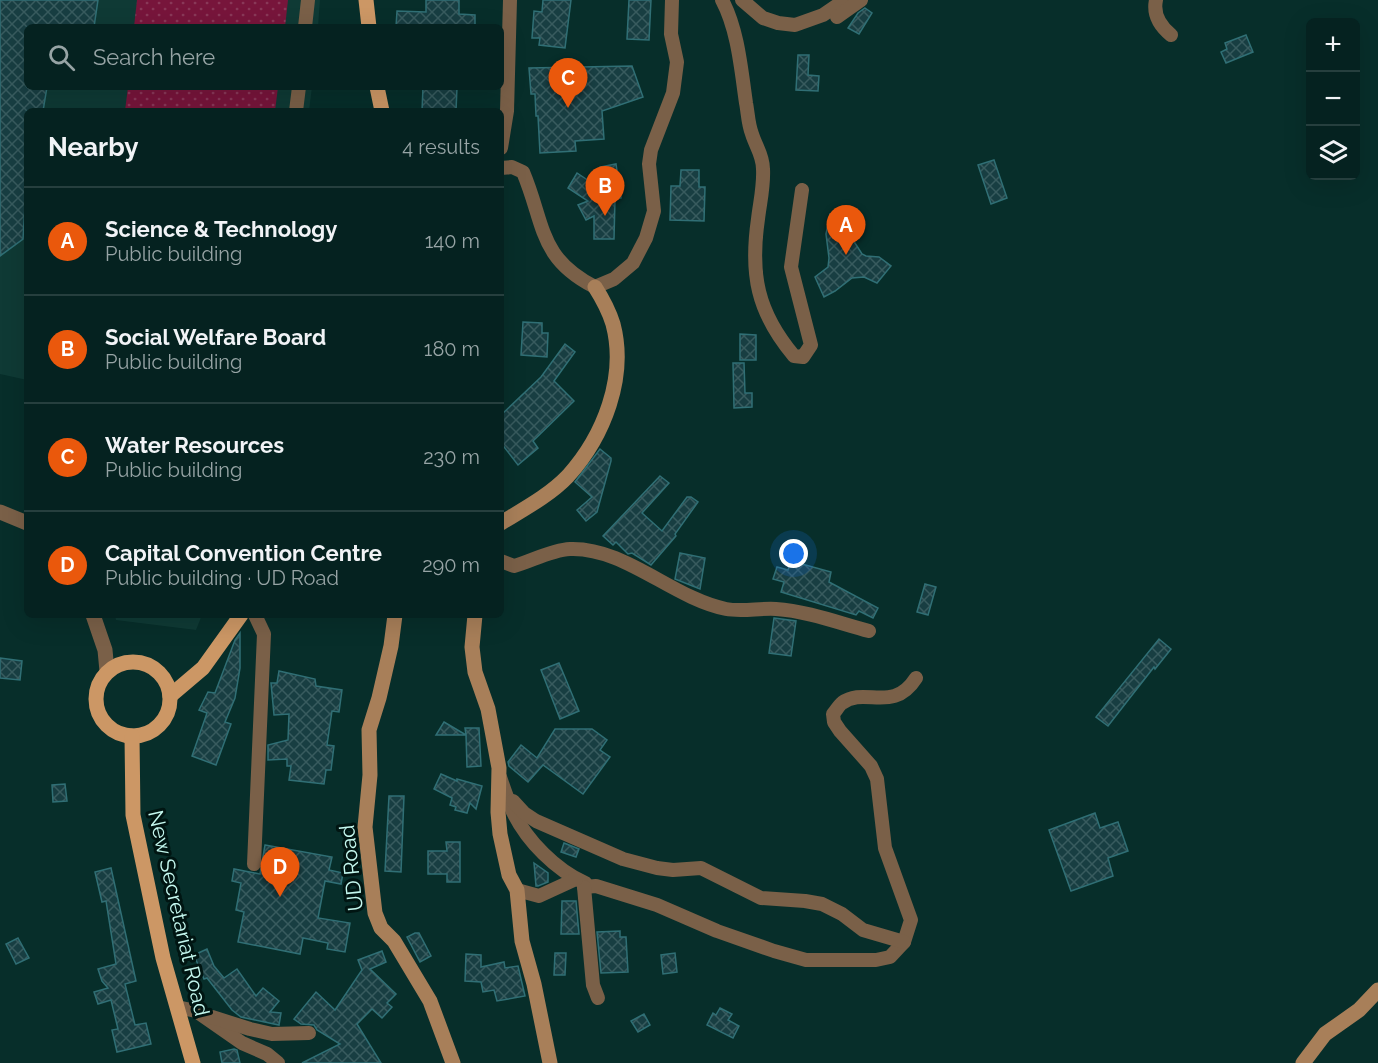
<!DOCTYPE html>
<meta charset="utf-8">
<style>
:root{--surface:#052220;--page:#0e2a29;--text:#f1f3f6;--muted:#97a4a5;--line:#263f3e;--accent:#ea580c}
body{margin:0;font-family:Raleway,sans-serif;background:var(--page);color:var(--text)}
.controls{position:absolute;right:18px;top:18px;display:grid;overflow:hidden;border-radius:9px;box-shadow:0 6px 24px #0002}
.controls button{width:54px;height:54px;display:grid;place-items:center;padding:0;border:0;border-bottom:2px solid var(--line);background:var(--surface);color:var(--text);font:30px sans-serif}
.you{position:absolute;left:794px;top:554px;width:21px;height:21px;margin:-15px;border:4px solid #fff;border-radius:50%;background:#1a73e8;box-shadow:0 0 0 9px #1a73e833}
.badge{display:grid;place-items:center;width:39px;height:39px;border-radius:50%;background:var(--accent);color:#fff;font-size:20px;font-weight:700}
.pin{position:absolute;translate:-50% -50px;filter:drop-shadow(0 2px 3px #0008)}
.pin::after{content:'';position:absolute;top:32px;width:21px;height:18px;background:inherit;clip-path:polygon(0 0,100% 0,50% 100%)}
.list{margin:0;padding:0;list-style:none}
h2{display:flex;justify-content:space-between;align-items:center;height:78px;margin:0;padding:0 24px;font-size:26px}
h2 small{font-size:20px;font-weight:400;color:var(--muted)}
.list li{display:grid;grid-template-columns:39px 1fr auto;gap:18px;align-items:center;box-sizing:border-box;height:108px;padding:0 24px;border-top:2px solid var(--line)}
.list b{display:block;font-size:22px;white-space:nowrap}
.list p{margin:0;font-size:20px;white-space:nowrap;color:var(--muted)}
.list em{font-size:20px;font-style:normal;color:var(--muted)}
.icon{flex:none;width:33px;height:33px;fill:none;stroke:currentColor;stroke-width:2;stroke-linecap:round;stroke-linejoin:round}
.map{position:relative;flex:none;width:1378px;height:1063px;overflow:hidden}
.search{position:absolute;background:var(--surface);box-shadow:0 6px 24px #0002;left:24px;top:24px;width:480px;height:66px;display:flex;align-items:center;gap:15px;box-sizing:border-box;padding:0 21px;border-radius:9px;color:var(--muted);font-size:22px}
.panel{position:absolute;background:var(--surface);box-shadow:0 6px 24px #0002;left:24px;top:108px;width:480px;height:510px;border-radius:9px}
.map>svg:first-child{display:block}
.built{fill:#0f3a35}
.park{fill:url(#park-dots)}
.building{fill:url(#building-cross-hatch);stroke:#306f75;stroke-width:1.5}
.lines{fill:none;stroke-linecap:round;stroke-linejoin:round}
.minor{stroke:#7a6048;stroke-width:14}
.tertiary{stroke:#7a6048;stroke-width:15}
.secondary{stroke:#a87f59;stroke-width:15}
.primary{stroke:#cc9765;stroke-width:15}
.labels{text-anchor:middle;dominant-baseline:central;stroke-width:6;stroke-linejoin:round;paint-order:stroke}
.street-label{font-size:21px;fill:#c4f8ef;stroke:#001512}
</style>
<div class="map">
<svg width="1378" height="1063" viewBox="0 0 1378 1063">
<defs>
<pattern id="park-dots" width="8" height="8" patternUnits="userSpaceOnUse" patternTransform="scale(1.5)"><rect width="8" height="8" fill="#77153b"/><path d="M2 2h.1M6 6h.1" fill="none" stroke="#893858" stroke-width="1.8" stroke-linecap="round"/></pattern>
<pattern id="building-cross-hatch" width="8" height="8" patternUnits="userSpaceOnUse" patternTransform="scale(1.5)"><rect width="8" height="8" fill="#183e42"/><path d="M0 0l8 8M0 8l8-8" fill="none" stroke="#385b5e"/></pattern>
</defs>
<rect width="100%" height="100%" fill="#072e2a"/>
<g class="built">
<path d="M0 0H320L318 27H27V87H312L309 111H27V380L0 374Z"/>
<path d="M115 615H202L196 630 116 620Z"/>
</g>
<g class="park">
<path d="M137 0H288L285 27H134Z"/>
<path d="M128 87H278L275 111H125Z"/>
</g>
<g class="building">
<path d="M0 0H98L94 27H27V87H47L43 111H27V175L23 239 0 256Z"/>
<path d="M426 0H459V14L475 15V27H396L397 11 426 12Z"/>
<path d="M543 0H571L565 48 539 45 540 38H532L534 11 542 12Z"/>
<path d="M629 0H651L649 40 627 39Z"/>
<path d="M865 8 872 13 859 34 848 28 858 13Z"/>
<path d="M1246 35 1253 52 1226 63 1221 52 1227 49 1225 43Z"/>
<path d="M798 55H809L808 75 819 76 818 91 796 90Z"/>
<path d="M632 66 643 97 602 111 604 139 575 141 576 151 540 153 538 116H536L535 94H531L529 68Z"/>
<path d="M423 87H457L456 111H422Z"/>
<path d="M994 160 1007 198 991 204 978 165Z"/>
<path d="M616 164 621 198 615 199 614 239H594V216L586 220 578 205 588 201 568 188 577 173 604 191 600 167Z"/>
<path d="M681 170H699V187H705L704 221 670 220 671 186H680Z"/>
<path d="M830 214 843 219 848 223 853 240 862 254 866 256 879 257 891 266 877 283 864 277 852 278 835 291 824 297 815 277 828 267 829 258 826 234Z"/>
<path d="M523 322 542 323V333H548L547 357 521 355Z"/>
<path d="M740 334 756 335V360H740Z"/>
<path d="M565 344 575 352 554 381 574 401 533 441 538 448 518 465 501 443V415L541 377Z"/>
<path d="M733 363H744L745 393H752V407L734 408Z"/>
<path d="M600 449 611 458V461L597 512 586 521 577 510 592 497 575 482Z"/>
<path d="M660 476 669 483 642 513 662 531 687 497H691L698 502 675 534 676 536 651 565 632 553 628 554 616 542 613 545 603 536Z"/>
<path d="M680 553 705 558 700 589 675 579Z"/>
<path d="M791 561 831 572 829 582 878 608 873 618 859 611 856 615 781 592 784 582 773 579 777 567 788 570Z"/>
<path d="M925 584 936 587 928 615 917 612Z"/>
<path d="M774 618 796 621 791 656 769 653Z"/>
<path d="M240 633V668L235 698 225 722 231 724 216 765 192 756 207 713 199 710 208 692 215 693 235 640Z"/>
<path d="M1159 639 1171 649 1155 669 1154 667 1108 726 1096 717Z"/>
<path d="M0 658 22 661 20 680 0 678Z"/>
<path d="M559 663 579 711 560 719 541 670Z"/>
<path d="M279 671 315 679 316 686 342 690 339 712 332 711 327 745 334 746 331 770H326L324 784 289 780 291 766H287V759L268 760V745L288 740 289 714 274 715 271 683H277Z"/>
<path d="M444 722 466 735 465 728H479L481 766 467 767 466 735H436Z"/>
<path d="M555 729H592L607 740 600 750 610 757 583 794 543 765 528 782 509 766 508 762 521 745 537 758Z"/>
<path d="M441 774 457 781V779L482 786 476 809 470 803 467 813 455 810 456 807 450 805 452 798 434 789Z"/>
<path d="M65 784 67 801 53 802 52 785Z"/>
<path d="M389 796H404L401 872 385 871Z"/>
<path d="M1095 813 1100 828 1118 822 1128 851 1108 858 1113 876 1071 891 1049 830Z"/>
<path d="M446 842H460V882H447V874H428V851H447Z"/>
<path d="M564 843 579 849 576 857 561 852Z"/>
<path d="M265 845 332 857 329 870 343 873 341 884 325 881 318 918 350 923 345 952 327 949 328 943 303 938 300 954 238 942 244 912 236 910 241 883 232 881 234 869 260 874Z"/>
<path d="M534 863 548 873V882L538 886H536Z"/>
<path d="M111 868 136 981 125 984 135 1025 146 1023 151 1044 117 1052 112 1030 118 1029 111 1000 98 1004 94 992 108 988 102 981 98 969 116 964 106 901 102 902 95 872Z"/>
<path d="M562 901H576L579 934H561Z"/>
<path d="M620 931V937H626L628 972 601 973 597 932Z"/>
<path d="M415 933H419L431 956 420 962 407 937Z"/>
<path d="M18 938 29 958 16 964 6 944Z"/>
<path d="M207 949 214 966 224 978 237 969 256 996 263 988 279 1001 270 1012 281 1013 279 1025 241 1017 232 1010 207 978 204 979 194 955Z"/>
<path d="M382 951 386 962 370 969 396 994 387 1003 392 1007 382 1018 372 1009 357 1024 381 1063H302L340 1044 317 1030 314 1025 301 1024 294 1019 316 992 335 1010 362 970 358 960Z"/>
<path d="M555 953H566L565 975H554Z"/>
<path d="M675 953 677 972 663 974 661 955Z"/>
<path d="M466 954 481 955V967L504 962 505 968 518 966 525 996 497 1001 494 990 483 992 481 982 465 981Z"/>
<path d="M720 1008 732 1014 728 1020 739 1026 733 1038 707 1025 713 1013 716 1015Z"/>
<path d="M644 1014 650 1025 638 1032 631 1021Z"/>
<path d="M234 1049 237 1050 240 1063H222L220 1052Z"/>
</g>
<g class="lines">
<g class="minor">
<path d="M722 0C738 30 741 69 746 103 748 113 748 124 752 134 756 147 763 155 763 169 764 186 760 202 758 219 750 274 757 312 794 356L803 357 811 345 791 267 802 190"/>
<path d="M742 0 763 18 778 23 795 25 823 15 845 0"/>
<path d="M1156 0C1153 14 1160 26 1171 35"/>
<path d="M837 17 861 0"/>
<path d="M305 27 308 0"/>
<path d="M296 111 299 87"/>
<path d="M501 148 507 111 510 0"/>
<path d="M501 168 512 167 523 172C545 224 538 258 595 287L614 279 633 263 646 238 654 211 649 164 651 150 673 93 677 62 671 34 672 0"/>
<path d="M501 561 514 566C532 561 551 550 570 549 625 547 672 598 726 609 742 612 759 608 776 609 807 611 839 623 869 631"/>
<path d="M500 777C504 789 508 801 513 812 527 841 556 870 585 883L584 887 596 886 657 905 717 931 774 951 806 960H876L890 957 904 942 911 920 885 848 877 779 871 766 840 731 834 722 833 714C836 711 839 705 842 703 865 686 893 714 916 678"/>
<path d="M513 801 524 813 536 821 623 859 657 868 673 870 701 868 761 898 805 901 822 904 842 914 863 930 904 942"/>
<path d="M254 864 264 634 255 615"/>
<path d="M584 887 593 985 598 998"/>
<path d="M517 890 539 896 576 879"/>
<path d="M177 1007 196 1011 242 1043 267 1054 278 1063"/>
<path d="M212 1017 250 1029 272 1034 309 1033"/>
</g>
<g class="tertiary">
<path d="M0 512 27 523"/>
<path d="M93 615 105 650 107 671"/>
</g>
<g class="secondary">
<path d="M501 523C524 509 550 495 568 476 604 436 627 377 613 324 609 311 602 298 595 287"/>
<path d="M395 615 391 646 379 698 369 730 370 775 365 827 375 913 381 928 394 941 430 1001 453 1063"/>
<path d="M475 615 472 647 475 672 488 709 499 768 498 812 500 834 509 875 517 890 522 941 534 984 550 1063"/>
<path d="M1303 1063 1325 1034 1359 1010 1378 990"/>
</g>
<g class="primary">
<path d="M366 0 369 27"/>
<path d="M377 87 382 111"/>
<circle cx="133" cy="699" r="37"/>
<path d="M170 696 203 668 241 615"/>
<path d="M132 736 133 815 163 958 193 1063"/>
</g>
</g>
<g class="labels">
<g class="street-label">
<text transform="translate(351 868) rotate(-96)">UD Road</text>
<text transform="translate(179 913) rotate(77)">New Secretariat Road</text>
</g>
</g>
</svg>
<div class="controls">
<button>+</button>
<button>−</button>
<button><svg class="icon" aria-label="layers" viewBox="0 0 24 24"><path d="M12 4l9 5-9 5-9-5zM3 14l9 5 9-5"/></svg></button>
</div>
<div class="you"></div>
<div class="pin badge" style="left:846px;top:255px">A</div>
<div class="pin badge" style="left:605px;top:216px">B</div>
<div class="pin badge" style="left:568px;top:108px">C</div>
<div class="pin badge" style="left:280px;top:897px">D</div>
<div class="search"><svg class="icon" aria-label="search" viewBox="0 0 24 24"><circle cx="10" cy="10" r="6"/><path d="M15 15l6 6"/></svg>Search here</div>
<section class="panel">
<h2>Nearby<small>4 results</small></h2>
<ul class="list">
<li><span class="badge">A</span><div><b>Science &amp; Technology</b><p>Public building</p></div><em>140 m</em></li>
<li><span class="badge">B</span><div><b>Social Welfare Board</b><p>Public building</p></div><em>180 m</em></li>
<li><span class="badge">C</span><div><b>Water Resources</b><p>Public building</p></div><em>230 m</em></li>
<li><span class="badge">D</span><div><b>Capital Convention Centre</b><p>Public building · UD Road</p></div><em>290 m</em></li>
</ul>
</section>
</div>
